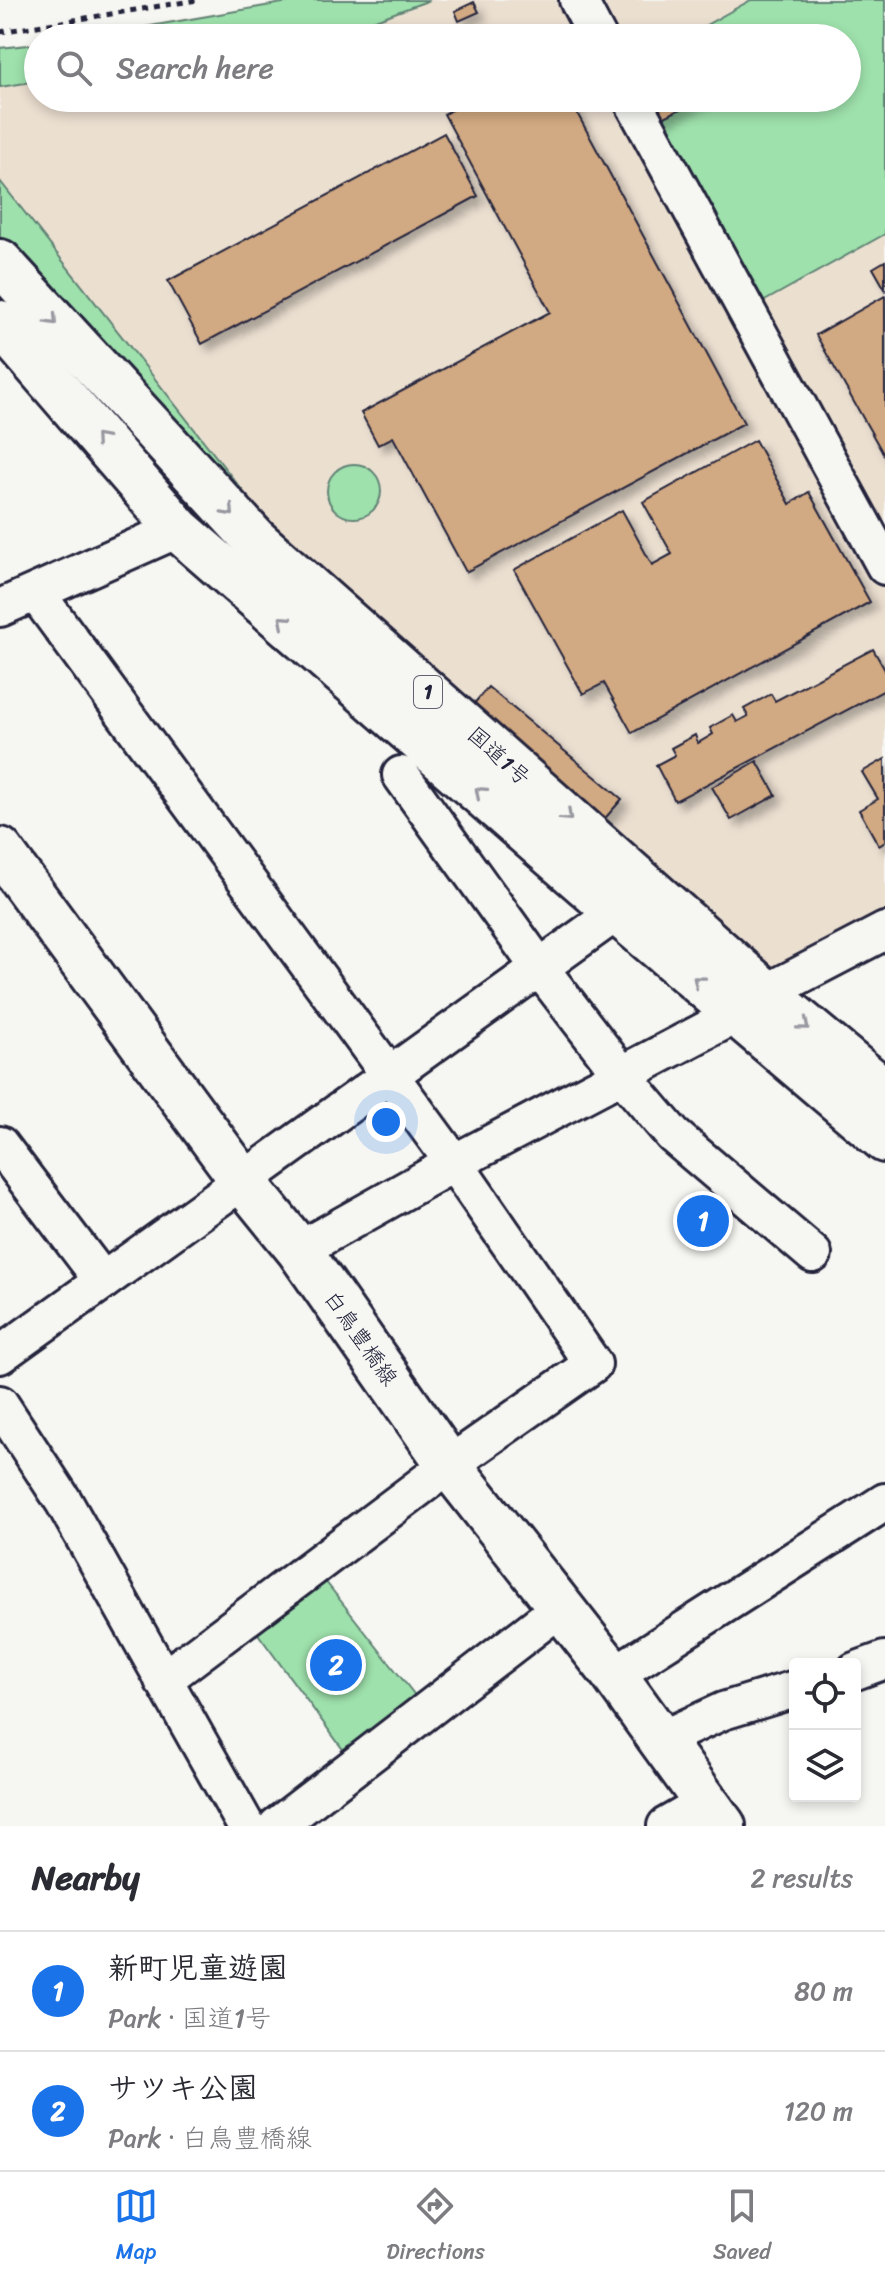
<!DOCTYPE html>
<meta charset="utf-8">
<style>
:root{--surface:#fff;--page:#f2f2f3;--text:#2b2b33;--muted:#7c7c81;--line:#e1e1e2;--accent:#1a73e8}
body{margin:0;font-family:Sriracha,"Klee One",sans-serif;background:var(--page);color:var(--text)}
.controls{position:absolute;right:24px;bottom:24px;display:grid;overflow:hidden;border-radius:8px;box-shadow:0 4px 12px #0003}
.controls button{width:72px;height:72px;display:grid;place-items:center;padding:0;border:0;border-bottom:2px solid var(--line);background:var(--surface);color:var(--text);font:40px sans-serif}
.you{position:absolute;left:386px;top:1122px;width:28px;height:28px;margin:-20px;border:6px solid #fff;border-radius:50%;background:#1a73e8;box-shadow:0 0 0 12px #1a73e833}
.badge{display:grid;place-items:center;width:52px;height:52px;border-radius:50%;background:var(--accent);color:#fff;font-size:26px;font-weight:700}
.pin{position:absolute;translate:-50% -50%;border:4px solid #fff;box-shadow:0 2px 8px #0006}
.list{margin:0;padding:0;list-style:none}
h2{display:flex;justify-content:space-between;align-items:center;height:104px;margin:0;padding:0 32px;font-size:34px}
h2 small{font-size:26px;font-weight:400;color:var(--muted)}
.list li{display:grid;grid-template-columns:52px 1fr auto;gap:24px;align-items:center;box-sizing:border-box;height:120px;padding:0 32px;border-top:2px solid var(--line)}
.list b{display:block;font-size:30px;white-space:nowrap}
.list p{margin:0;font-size:26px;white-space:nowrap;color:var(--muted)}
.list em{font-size:26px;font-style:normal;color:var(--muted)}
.icon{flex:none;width:44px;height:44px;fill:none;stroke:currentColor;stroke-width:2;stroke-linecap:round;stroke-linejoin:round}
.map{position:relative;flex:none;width:885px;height:1826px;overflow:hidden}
.search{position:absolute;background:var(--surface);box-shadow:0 4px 12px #0003;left:24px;right:24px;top:24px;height:88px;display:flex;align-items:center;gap:20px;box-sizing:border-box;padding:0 28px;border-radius:44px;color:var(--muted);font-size:30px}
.sheet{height:344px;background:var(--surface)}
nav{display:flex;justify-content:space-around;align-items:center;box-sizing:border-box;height:112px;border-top:2px solid var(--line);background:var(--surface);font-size:22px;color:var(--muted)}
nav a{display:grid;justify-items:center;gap:4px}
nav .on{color:var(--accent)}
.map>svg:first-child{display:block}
.built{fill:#ebdfd0}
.green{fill:#9ee1ac;stroke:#608274;stroke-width:2}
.building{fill:#d1a982;stroke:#22223b;stroke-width:2;filter:url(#shadow)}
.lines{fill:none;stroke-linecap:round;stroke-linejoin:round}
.minor-casing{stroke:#22223b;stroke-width:42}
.major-casing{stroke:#22223b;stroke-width:50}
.highway-casing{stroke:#22223b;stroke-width:50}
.path{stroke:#22223b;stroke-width:5;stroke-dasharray:6 6;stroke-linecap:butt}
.minor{stroke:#f6f6f2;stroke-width:36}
.major{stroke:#f6f6f2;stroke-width:44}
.highway{stroke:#f6f6f2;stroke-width:44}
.oneway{stroke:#9797a0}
.labels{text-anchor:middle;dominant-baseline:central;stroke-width:7;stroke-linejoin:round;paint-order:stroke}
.shield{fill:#f6f6f2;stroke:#626272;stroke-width:2}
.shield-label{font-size:20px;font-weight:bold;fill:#22223b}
.street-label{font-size:22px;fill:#22223b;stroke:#f6f6f2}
</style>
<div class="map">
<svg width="885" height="1826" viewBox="0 0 885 1826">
<defs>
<filter id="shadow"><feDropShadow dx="7" dy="7" stdDeviation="4" flood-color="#0004"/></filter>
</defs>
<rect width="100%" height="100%" fill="#f6f6f2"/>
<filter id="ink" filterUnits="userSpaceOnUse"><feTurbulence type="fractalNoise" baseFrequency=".0125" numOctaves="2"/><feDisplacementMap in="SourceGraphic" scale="16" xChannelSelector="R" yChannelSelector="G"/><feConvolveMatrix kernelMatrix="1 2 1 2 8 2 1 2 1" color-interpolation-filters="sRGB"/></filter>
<g filter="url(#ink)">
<path class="built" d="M292 0H885V920L774 978 240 504 0 238V47L38 42V98H847V38H73Z"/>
<g class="green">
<path d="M300 0H430L326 38H82Z"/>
<path d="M751 0H885V234L761 303 646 98H847V38H683Z"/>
<path d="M38 44V81L0 87V48Z"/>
<path d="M0 181 253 504 246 509 0 237Z"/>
<circle cx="354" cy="491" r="27"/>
<path d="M322 1577 421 1703 350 1759 253 1627Z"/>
</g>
<g class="building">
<path d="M474 2 479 12 459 21 455 11Z"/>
<path d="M720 25 727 38H696Z"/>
<path d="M408 29 413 38H390Z"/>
<path d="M474 98H569L744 423 466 572 393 437 378 445 361 413 550 312 444 114Z"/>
<path d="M647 98H702L659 120Z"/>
<path d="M444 133 478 196 202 344 168 281Z"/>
<path d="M885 261V289L873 268Z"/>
<path d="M885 296V457L816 335Z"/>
<path d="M755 440 790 504 809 492 870 602 632 733 604 683 583 694 514 570 622 510 652 565 672 554 643 502Z"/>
<path d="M873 649 885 670V690L675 801 656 765 675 755 671 748 695 735 698 743 713 734 710 728 733 715 737 722 748 716 744 709 771 694 775 701Z"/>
<path d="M488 687 622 799 600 824 467 712Z"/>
<path d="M885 759V842L879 846 859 810 878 799 862 772Z"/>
<path d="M757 761 776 795 731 820 712 787Z"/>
</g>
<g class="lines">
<defs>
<g id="minor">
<path d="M578 0 598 38"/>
<path d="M631 98 885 566"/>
<path d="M36 593 454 1163 593 1364 449 1465 163 1680"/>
<path d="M0 608 178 529"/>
<path d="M401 775 539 967 622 1075 673 1135 813 1254"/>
<path d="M766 993 885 931"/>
<path d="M0 1145 103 1281"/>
<path d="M299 1250 454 1163 737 1014"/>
<path d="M0 1355 617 912"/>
<path d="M0 1404 64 1502 246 1826"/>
<path d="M855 1671 885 1660"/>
<path d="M614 1675 885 1502"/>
<path d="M662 1739 723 1711 795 1689"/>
<path d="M277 1826 560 1608"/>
<path d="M666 1826 706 1803"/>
</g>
<path id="major" d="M0 850 243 1181 299 1250 449 1465 614 1675 723 1826"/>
<g id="highway">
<path d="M0 262 255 540 766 993 885 1092"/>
<path d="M0 323 178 529 617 912 885 1140"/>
</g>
</defs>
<use href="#minor" class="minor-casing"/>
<use href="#major" class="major-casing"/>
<use href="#highway" class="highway-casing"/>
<path class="path" d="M0 32 197 0"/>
<use href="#minor" class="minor"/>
<use href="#major" class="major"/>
<use href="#highway" class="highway"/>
</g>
<defs><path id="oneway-chevron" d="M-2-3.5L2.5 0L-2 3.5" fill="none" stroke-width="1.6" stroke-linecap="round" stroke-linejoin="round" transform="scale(2)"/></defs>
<g class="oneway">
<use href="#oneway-chevron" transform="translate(52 320) rotate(47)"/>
<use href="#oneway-chevron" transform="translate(100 439) rotate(-131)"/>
<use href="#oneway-chevron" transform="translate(229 511) rotate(47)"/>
<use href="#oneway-chevron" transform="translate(284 621) rotate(-139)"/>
<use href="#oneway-chevron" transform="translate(480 792) rotate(-139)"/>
<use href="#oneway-chevron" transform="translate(567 816) rotate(42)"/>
<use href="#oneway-chevron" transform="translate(698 981) rotate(-140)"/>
<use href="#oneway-chevron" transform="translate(804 1025) rotate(40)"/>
</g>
</g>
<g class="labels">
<rect class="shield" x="414" y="676" width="28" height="32" rx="6"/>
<g class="shield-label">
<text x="428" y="692">1</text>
</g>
<g class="street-label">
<text transform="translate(499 756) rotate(42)">国道1号</text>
<text transform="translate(361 1338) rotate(55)">白鳥豊橋線</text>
</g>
</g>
</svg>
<div class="controls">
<button><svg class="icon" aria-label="locate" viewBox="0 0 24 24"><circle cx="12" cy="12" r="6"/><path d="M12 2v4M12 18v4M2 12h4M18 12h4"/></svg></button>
<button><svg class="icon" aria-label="layers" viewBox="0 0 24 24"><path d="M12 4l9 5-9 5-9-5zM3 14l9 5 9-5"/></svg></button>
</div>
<div class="you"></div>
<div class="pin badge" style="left:703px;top:1221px">1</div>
<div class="pin badge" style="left:336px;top:1665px">2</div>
<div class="search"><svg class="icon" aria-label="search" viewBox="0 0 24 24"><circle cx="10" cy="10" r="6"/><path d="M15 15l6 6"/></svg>Search here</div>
</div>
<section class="sheet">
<h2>Nearby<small>2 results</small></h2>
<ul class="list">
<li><span class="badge">1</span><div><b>新町児童遊園</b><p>Park · 国道1号</p></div><em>80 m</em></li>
<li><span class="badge">2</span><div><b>サツキ公園</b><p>Park · 白鳥豊橋線</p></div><em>120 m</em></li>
</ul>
</section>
<nav>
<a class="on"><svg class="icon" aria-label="map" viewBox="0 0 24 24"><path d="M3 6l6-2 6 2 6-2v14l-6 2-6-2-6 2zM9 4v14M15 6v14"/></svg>Map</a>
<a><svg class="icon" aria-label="directions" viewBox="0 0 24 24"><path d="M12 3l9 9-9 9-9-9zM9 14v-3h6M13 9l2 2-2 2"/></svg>Directions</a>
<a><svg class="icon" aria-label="saved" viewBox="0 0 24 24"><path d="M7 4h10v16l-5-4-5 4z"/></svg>Saved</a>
</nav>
